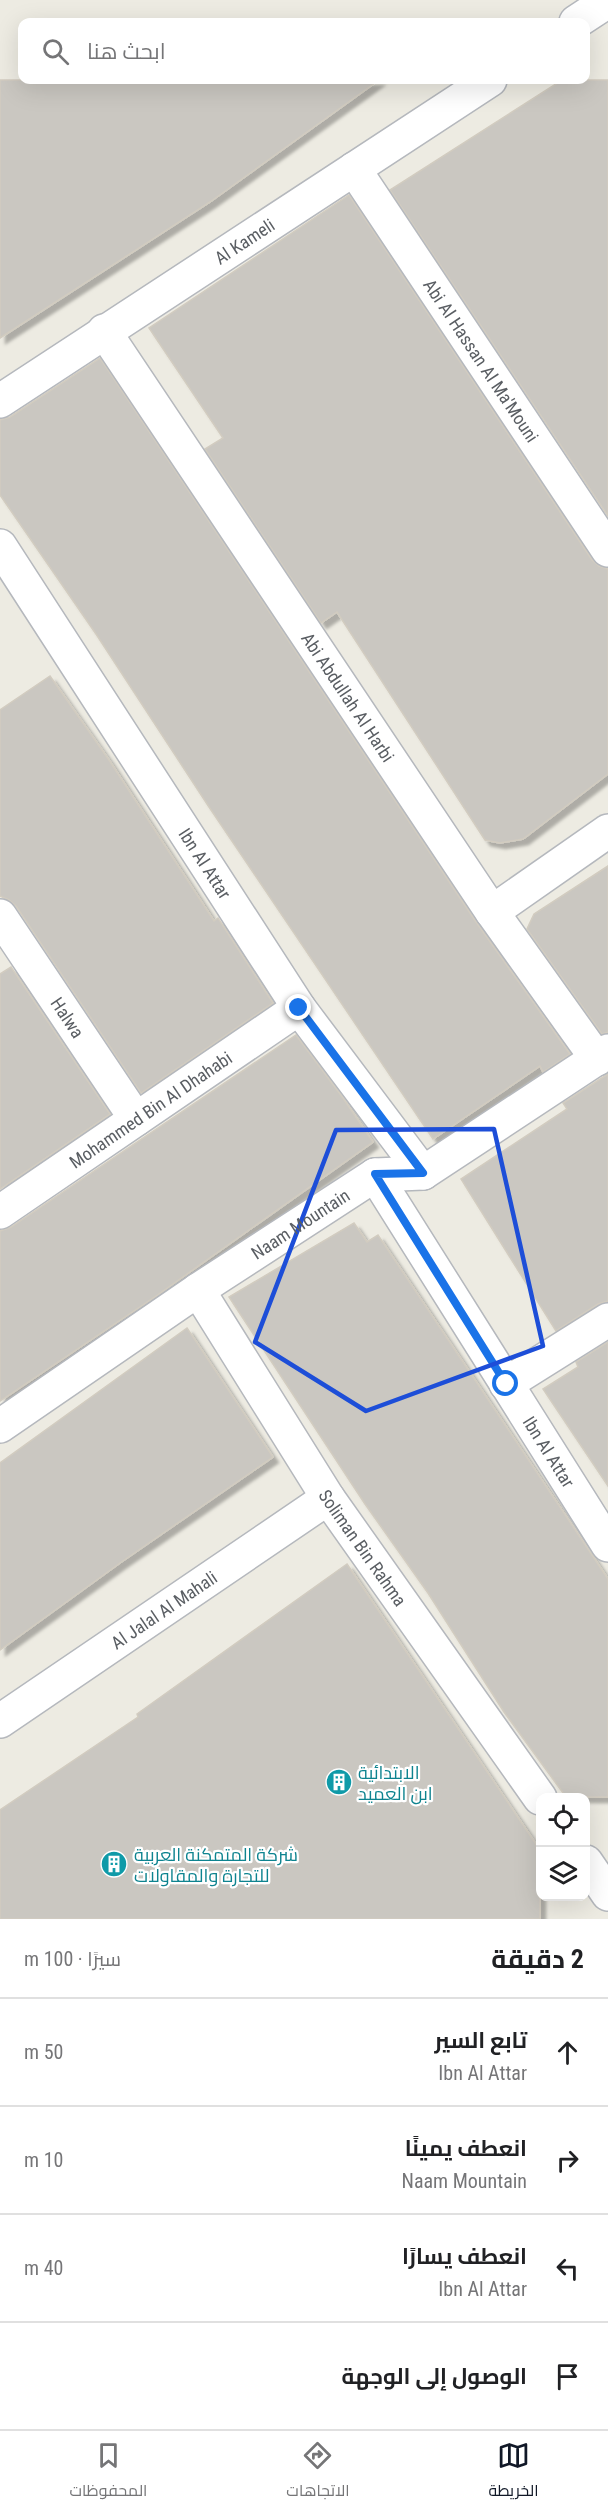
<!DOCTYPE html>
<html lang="ar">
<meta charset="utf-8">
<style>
:root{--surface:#fff;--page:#f2f2f2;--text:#202124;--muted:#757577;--line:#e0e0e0;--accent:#111827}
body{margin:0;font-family:"Roboto Condensed",Cairo,sans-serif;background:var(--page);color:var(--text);direction:rtl}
.controls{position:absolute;right:18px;bottom:18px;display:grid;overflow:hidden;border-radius:12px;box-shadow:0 6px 24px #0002}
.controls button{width:54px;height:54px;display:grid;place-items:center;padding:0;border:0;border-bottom:2px solid var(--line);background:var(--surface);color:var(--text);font:30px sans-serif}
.stop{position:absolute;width:18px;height:18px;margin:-14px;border:4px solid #1a73e8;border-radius:50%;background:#fff}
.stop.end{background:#1a73e8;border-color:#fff;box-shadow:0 2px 6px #0008}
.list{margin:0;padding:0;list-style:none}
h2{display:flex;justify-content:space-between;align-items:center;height:78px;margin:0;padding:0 24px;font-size:26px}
h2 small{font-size:20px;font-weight:400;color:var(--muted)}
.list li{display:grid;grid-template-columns:39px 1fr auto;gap:18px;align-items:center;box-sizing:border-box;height:108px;padding:0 24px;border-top:2px solid var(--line)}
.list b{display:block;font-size:22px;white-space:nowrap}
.list p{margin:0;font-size:20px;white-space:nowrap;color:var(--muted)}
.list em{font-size:20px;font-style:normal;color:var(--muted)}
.icon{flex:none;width:33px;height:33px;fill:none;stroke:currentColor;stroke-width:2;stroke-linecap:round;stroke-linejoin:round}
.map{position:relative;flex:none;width:608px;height:1919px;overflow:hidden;direction:ltr}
.search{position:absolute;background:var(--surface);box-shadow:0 6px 24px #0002;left:18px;right:18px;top:18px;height:66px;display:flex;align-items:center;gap:15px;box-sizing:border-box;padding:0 21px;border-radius:12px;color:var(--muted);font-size:22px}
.sheet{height:510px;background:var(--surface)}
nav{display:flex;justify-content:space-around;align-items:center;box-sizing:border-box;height:84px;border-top:2px solid var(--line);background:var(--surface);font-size:16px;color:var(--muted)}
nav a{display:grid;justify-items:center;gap:3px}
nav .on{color:var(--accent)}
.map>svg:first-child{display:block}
.building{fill:#cac7c1;stroke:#d2ccc0;stroke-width:1.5;filter:url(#shadow)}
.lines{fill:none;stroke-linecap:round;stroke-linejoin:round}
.minor-casing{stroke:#b5b8bd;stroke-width:36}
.minor{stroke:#fff;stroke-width:33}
.route{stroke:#1a73e8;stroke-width:8}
.marked{fill:none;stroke:#1d4ed8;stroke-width:4.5;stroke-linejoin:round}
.labels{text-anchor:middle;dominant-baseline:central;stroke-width:4.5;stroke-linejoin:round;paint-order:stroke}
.street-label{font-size:18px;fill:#5a5e63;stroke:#fff}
.culture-label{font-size:18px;fill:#0d838f;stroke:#fff;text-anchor:start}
</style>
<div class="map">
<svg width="608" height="1919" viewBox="0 0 608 1919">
<defs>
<filter id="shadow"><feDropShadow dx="5.5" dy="5.5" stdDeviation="1.5" flood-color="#0004"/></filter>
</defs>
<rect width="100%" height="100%" fill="#edebe2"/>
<g class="building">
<path d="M0 80H379L210 202 0 338Z"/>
<path d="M562 80H608V516L390 190Z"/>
<path d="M349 195 592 560 599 566 608 569V774L523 839 500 843 485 840 337 612 321 623 205 449 223 438 149 328Z"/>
<path d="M100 358 476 922 570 1054 543 1072 540 1066 433 1139 209 807 96 634 0 495V420L10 417Z"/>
<path d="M50 676 109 760 214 921 218 918 273 1003 141 1093 16 906 9 900 0 896V710Z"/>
<path d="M608 866V1032L602 1034 527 929 534 914Z"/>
<path d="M11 967 110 1114 0 1189V974Z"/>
<path d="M296 1035 343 1098 373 1142 156 1296 0 1401V1231L11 1227Z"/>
<path d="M608 1074V1301L598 1304 556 1331 461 1179 567 1109 563 1103Z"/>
<path d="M354 1223 367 1242 378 1235 608 1579V1797H566L504 1712 428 1593 365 1504 229 1297Z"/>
<path d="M187 1328 273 1457 120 1563 0 1650V1463Z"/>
<path d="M608 1342V1486L543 1389 578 1367 576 1362Z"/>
<path d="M347 1564 540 1850V1919H0V1810L138 1717 137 1714Z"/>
</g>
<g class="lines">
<defs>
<g id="minor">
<path d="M576 22 608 1"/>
<path id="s1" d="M354 169 608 550"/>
<path id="s2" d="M104 331 492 912 597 1059"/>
<path id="s3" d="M0 401 490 80"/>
<path id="s4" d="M0 546 299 1008 423 1173"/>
<path d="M492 912 608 831"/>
<path id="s5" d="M0 916 136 1119"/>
<path id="s6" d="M375 1175 608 1545"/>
<path id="s7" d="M0 1212 299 1008"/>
<path id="s8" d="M198 1290 328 1498 540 1798"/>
<path d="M506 1384 608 1320"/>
<path id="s9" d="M0 1426 198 1290 375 1175 423 1173 608 1051"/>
<path id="s10" d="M0 1721 328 1498"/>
<path d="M586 1862 608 1894"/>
</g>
</defs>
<use href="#minor" class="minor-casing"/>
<use href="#minor" class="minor"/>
</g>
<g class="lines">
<path class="route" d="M299 1008 423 1173 375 1174 506 1384"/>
</g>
<path class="marked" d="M494 1129 543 1346 366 1411 255 1342 336 1130Z"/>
<defs>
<symbol id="building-disc" viewBox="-11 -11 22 22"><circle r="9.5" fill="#0f9aa8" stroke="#fff"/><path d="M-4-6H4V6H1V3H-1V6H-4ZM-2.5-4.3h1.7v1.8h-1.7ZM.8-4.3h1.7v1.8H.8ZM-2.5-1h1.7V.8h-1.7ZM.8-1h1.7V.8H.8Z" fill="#fff"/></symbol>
</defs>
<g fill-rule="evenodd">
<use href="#building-disc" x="324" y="1767" width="30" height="30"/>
<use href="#building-disc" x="99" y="1849" width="30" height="30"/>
</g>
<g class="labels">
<g class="street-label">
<text stroke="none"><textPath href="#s3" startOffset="292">Al Kameli</textPath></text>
<text stroke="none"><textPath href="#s1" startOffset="230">Abi Al Hassan Al Ma'Mouni</textPath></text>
<text stroke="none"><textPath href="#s2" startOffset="440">Abi Abdullah Al Harbi</textPath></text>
<text stroke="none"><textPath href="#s4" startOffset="378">Ibn Al Attar</textPath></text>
<text stroke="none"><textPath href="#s5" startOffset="122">Halwa</textPath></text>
<text stroke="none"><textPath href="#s7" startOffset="182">Mohammed Bin Al Dhahabi</textPath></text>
<text stroke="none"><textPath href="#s9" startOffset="362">Naam Mountain</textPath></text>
<text stroke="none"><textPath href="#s6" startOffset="327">Ibn Al Attar</textPath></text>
<text stroke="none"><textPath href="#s8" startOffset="306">Soliman Bin Rahma</textPath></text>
<text stroke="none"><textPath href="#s10" startOffset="198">Al Jalal Al Mahali</textPath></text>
</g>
<g class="culture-label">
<text x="358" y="1772">الابتدائية<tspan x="358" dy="21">ابن العميد</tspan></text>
<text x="134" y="1854">شركة المتمكنة العربية<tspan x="134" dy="21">للتجارة والمقاولات</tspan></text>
</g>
</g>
</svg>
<div class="controls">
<button><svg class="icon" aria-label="locate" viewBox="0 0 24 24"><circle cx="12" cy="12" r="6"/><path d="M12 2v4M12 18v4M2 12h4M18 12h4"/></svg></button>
<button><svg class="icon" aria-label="layers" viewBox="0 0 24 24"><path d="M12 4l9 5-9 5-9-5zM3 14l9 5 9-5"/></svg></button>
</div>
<div class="stop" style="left:506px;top:1384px"></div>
<div class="stop end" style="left:299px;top:1008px"></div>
<div class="search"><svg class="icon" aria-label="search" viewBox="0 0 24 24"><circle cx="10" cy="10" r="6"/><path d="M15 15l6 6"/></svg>ابحث هنا</div>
</div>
<section class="sheet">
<h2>2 دقيقة<small>سيرًا · 100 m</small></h2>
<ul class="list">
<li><svg class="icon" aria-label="ahead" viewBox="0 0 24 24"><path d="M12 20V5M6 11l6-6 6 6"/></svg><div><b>تابع السير</b><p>Ibn Al Attar</p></div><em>50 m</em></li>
<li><svg class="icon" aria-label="right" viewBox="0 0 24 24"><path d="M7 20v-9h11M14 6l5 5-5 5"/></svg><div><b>انعطف يمينًا</b><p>Naam Mountain</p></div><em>10 m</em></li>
<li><svg class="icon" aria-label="left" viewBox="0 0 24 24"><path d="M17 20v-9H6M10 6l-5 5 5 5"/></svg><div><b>انعطف يسارًا</b><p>Ibn Al Attar</p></div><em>40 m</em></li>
<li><svg class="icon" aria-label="arrive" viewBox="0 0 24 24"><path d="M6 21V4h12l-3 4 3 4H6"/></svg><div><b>الوصول إلى الوجهة</b></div></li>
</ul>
</section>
<nav>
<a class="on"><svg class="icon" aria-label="map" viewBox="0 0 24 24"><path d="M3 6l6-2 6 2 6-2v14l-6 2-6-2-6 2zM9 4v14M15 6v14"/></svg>الخريطة</a>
<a><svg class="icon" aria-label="directions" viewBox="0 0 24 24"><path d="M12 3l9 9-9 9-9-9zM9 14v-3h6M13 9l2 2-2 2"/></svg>الاتجاهات</a>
<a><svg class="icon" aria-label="saved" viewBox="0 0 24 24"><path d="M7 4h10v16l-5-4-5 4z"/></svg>المحفوظات</a>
</nav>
